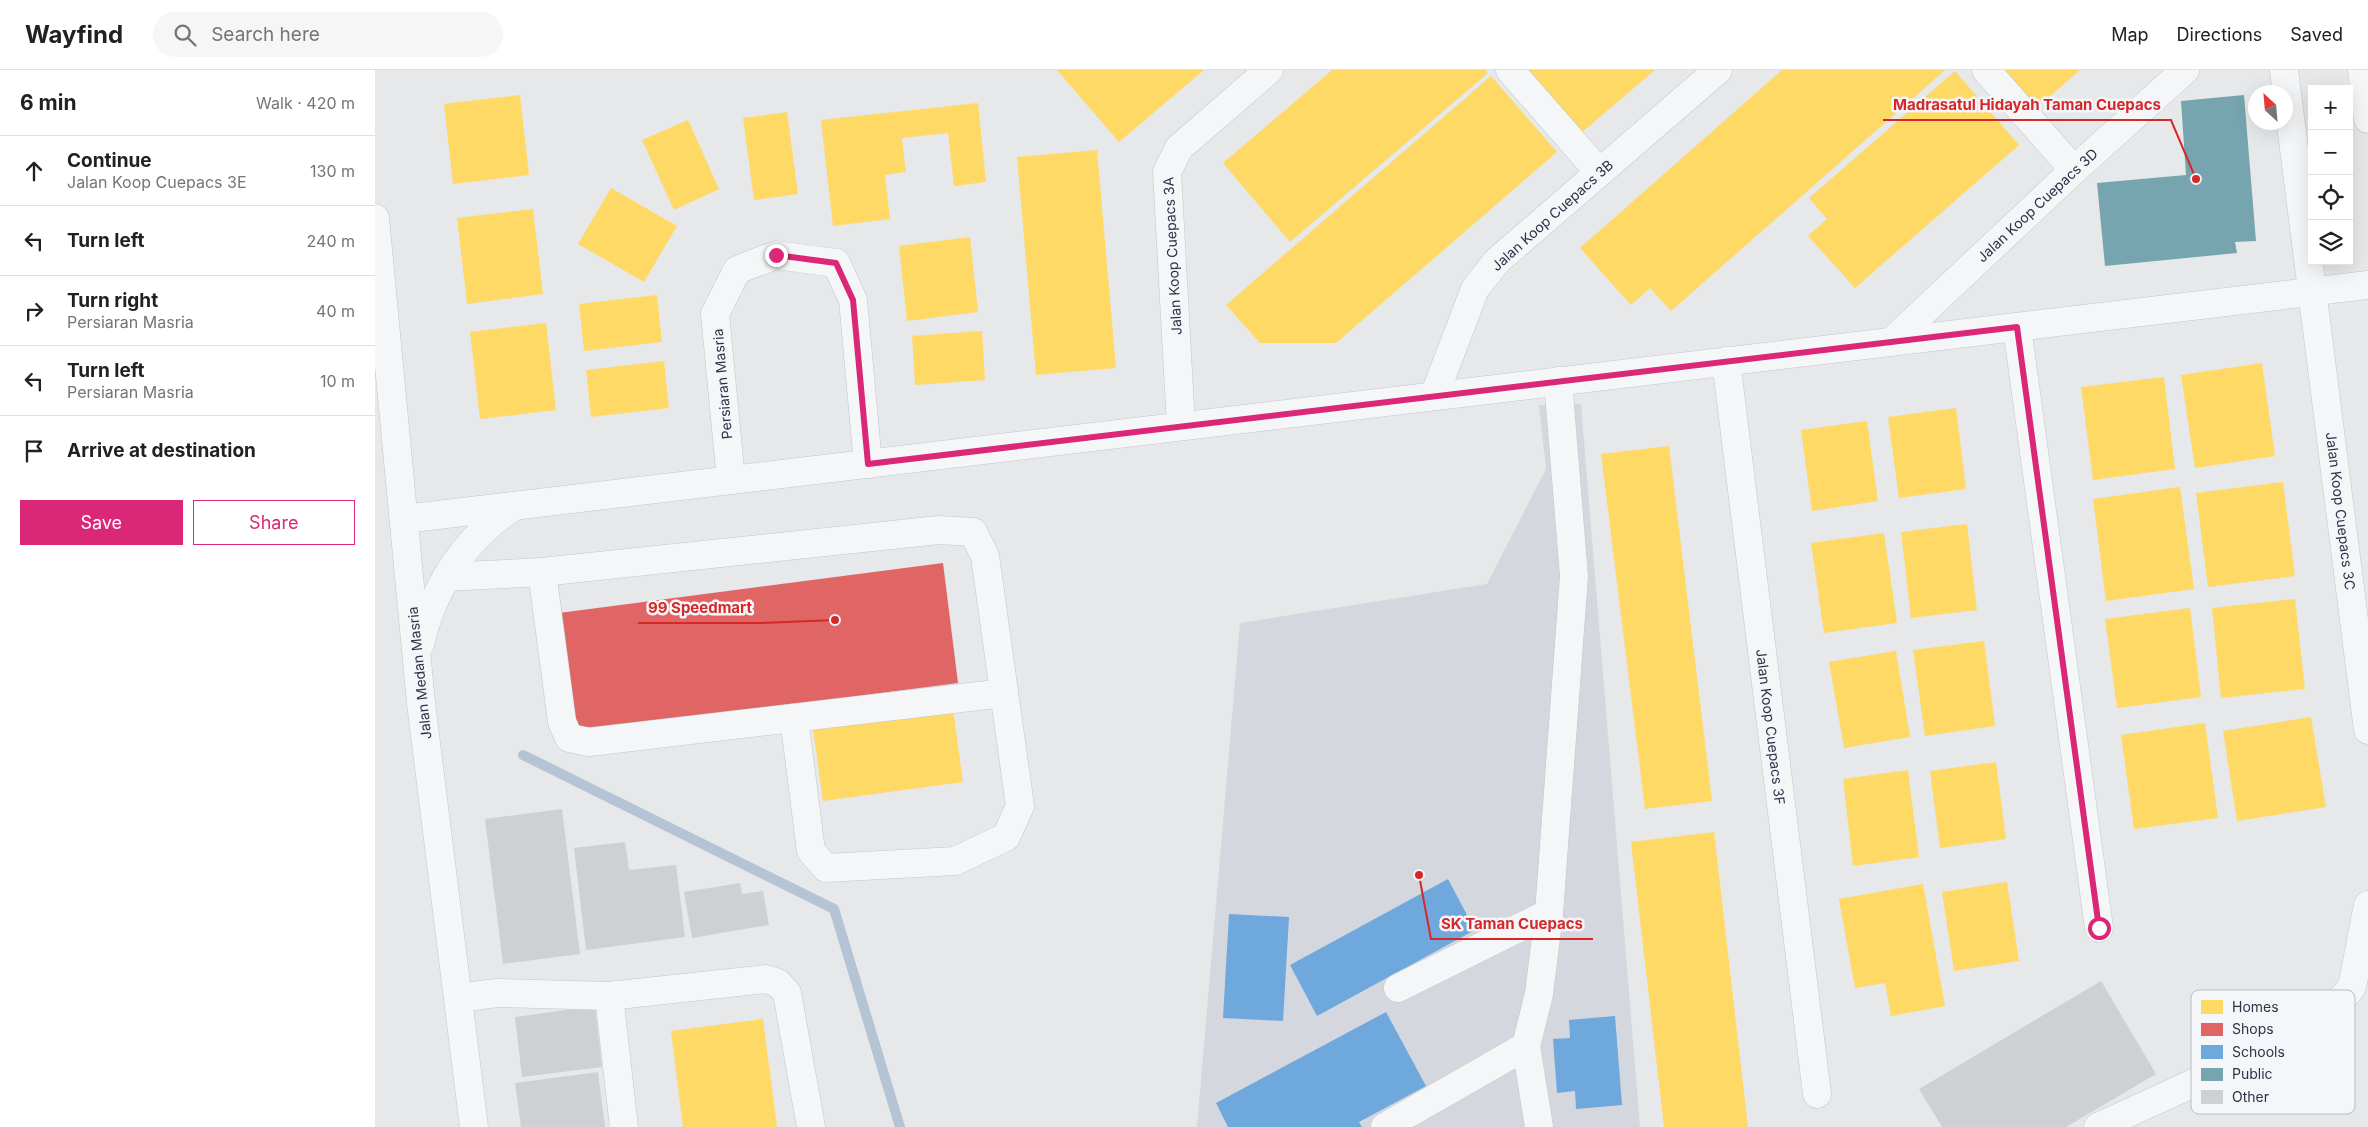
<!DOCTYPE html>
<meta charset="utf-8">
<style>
:root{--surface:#fff;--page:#f6f6f6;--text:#202124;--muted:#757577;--line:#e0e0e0;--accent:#db2777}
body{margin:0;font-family:Inter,sans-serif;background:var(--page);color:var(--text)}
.controls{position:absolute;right:15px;top:15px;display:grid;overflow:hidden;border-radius:0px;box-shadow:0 5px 20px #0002}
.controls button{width:45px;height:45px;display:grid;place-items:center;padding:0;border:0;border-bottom:1px solid var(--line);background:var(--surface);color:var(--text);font:25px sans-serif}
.compass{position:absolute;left:1873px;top:15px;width:45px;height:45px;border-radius:50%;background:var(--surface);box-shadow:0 5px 20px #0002;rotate:334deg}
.stop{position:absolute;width:15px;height:15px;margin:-11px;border:4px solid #db2777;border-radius:50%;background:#fff}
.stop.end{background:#db2777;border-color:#fff;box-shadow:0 1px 5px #0008}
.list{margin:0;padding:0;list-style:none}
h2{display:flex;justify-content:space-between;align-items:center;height:65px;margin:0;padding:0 20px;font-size:21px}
h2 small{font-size:16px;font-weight:400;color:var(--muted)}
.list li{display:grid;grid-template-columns:32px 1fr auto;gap:15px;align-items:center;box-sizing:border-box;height:70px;padding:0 20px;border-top:1px solid var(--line)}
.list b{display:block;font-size:19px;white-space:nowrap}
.list p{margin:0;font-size:16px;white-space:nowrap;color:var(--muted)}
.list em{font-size:16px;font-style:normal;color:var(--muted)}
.actions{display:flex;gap:10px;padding:15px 20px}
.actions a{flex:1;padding:11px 0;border:1px solid var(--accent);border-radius:0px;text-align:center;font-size:18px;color:var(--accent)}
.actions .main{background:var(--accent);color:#fff}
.icon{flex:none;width:28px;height:28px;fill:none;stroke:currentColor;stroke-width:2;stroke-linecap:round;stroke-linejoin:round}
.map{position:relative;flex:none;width:1993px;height:1057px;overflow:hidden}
header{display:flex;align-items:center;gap:30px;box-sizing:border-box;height:70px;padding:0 25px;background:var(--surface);border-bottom:1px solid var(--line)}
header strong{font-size:24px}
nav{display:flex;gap:28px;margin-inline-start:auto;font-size:18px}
.search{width:350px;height:45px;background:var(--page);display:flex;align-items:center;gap:12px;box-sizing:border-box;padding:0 18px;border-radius:28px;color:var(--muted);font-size:19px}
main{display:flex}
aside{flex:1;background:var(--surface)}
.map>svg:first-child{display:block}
.built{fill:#d4d7dd}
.homes{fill:#ffd966}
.shops{fill:#e06666}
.schools{fill:#6fa8dc}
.public{fill:#76a5af}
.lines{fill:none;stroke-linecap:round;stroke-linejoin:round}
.stream{stroke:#b4c4d5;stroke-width:10}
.building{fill:#ced0d3}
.minor-casing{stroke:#c4c6c8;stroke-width:29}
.minor{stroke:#f5f6f7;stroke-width:28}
.route{stroke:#db2777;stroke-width:6}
.labels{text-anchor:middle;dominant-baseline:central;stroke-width:5;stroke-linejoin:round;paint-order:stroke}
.street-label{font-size:14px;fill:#2b3445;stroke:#f4f6f9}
.key{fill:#f4f6f9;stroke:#b8bcc3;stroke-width:1}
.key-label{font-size:14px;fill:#2b3445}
.leader{fill:none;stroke:#d62828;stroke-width:2}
.callout-dot{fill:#d62828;stroke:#f4f6f9;stroke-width:2}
.callout-label{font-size:15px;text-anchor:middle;font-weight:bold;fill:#d62828;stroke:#f4f6f9;stroke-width:5;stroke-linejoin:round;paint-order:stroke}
</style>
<header>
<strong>Wayfind</strong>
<div class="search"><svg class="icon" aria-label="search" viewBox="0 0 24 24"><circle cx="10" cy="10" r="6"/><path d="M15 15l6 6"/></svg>Search here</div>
<nav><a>Map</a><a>Directions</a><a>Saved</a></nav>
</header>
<main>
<aside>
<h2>6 min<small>Walk · 420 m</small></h2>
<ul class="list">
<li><svg class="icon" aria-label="ahead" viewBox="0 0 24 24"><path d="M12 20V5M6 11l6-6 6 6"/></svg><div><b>Continue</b><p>Jalan Koop Cuepacs 3E</p></div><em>130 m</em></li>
<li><svg class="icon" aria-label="left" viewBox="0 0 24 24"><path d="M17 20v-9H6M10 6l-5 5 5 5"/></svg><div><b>Turn left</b></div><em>240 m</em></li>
<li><svg class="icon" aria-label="right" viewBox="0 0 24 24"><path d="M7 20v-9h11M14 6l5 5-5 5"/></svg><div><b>Turn right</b><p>Persiaran Masria</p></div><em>40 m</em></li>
<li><svg class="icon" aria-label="left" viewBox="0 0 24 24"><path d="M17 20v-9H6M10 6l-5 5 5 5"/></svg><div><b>Turn left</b><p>Persiaran Masria</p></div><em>10 m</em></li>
<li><svg class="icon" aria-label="arrive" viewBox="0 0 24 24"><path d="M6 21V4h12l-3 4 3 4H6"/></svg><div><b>Arrive at destination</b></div></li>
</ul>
<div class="actions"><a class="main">Save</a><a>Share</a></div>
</aside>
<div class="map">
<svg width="1993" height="1057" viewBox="0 0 1993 1057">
<rect width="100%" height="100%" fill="#e6e8ea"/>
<path class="built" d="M1206 334 1265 1057H822L865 553 1112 514 1171 399 1164 335Z"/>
<g class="homes">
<path d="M682 0H829L744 72Z"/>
<path d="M957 0H1110L1113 3 915 172 848 93Z"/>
<path d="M1152 0H1280L1206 63Z"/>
<path d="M1407 0H1570L1296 241 1275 218 1256 235 1205 178Z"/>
<path d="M1620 0H1705L1657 42Z"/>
<path d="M1580 1 1644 75 1480 218 1433 166 1452 149 1434 128Z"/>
<path d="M1116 6 1182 82 961 273H885L851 235Z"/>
<path d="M145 25 154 105 78 114 69 34Z"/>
<path d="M603 33 611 112 579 116 573 63 527 68 531 102 510 105 515 149 458 156 446 50Z"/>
<path d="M412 42 423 124 379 130 368 48Z"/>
<path d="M313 50 344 119 299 140 267 70Z"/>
<path d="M722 80 741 298 661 305 642 87Z"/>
<path d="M236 118 302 156 269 212 203 174Z"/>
<path d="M158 139 168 224 92 234 82 148Z"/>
<path d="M595 167 603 242 532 251 524 176Z"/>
<path d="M282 225 287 272 209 281 204 234Z"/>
<path d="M171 253 181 340 105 349 95 262Z"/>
<path d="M607 261 610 310 540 315 537 266Z"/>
<path d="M289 291 294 338 216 347 211 300Z"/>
<path d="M1887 293 1900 386 1820 398 1806 305Z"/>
<path d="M1789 307 1800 399 1718 410 1706 317Z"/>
<path d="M1581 338 1591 419 1524 428 1513 347Z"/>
<path d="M1492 351 1503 431 1437 441 1426 360Z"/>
<path d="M1294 376 1337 731 1270 739 1226 384Z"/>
<path d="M1908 412 1920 506 1833 517 1821 423Z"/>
<path d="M1805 417 1819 519 1731 531 1718 429Z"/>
<path d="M1592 454 1602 540 1536 548 1526 462Z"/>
<path d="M1509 463 1522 553 1449 563 1436 473Z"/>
<path d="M1920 529 1930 619 1846 628 1837 538Z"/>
<path d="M1815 538 1826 627 1742 638 1730 549Z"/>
<path d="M1609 571 1620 656 1550 666 1538 580Z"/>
<path d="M1521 581 1535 667 1469 678 1454 592Z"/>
<path d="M578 639 588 712 448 731 438 659Z"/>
<path d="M1936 647 1951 737 1862 751 1848 661Z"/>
<path d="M1830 653 1843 748 1759 759 1746 665Z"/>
<path d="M1621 692 1631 769 1565 778 1555 701Z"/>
<path d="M1533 700 1544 787 1478 796 1468 709Z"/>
<path d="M1339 762 1373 1057H1289L1256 772Z"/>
<path d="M1632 812 1644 891 1579 901 1567 822Z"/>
<path d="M1548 814 1570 936 1516 946 1510 913 1480 918 1464 829Z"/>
<path d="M388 949 402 1057H308L296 961Z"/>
</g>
<path class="shops" d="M568 493 583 613 199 663 184 543Z"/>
<g class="schools">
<path d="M1073 809 1100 860 942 946 915 895Z"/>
<path d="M854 844 914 847 908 951 848 948Z"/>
<path d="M1011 942 1051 1016 984 1052 987 1057H853L841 1033Z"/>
<path d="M1240 946 1247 1035 1201 1039 1200 1021 1182 1023 1178 969 1195 968 1194 950Z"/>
</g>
<path class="public" d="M1869 25 1881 171 1860 172 1862 183 1730 196 1722 113 1811 105 1806 31Z"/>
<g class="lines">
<path class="stream" d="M148 685 459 839 525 1057"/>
</g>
<g class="building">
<path d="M187 739 205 884 128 894 110 749Z"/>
<path d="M250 772 254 800 301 795 310 867 211 880 199 778Z"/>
<path d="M365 813 367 824 388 821 394 855 317 868 309 822Z"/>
<path d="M1726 911 1781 1004 1691 1057H1567L1544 1019Z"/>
<path d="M220 936 227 997 147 1007 140 947Z"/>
<path d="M223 1002 230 1057H146L140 1013Z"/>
</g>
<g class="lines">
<defs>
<g id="minor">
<path d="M1135 0 1224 102"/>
<path d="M1611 0 1699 100"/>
<path d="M1909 0 1993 660"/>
<path d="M1987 0 1993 49"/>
<path d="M0 148 46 633 99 1057"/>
<path d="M1642 257 1724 858"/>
<path d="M1516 272 1699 100 1810 0"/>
<path d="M1351 291 1442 1024"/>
<path d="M1059 326 1100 219 1122 191 1343 0"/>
<path d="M806 356 792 102 804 78 894 0"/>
<path d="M356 410 340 244 362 200 401 185 461 193 478 230 493 394"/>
<path d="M29 449 1993 215"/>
<path d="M167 502 187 652 194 668 214 672 629 623"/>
<path d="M71 507 167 502 564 460 598 462 610 486 645 736 631 767 580 791 451 798 436 781 419 648"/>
<path d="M45 574C58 518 91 466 140 436"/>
<path d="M1023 918 1174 843"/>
<path d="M234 926 249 1057"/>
<path d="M83 928 122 923 234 926 391 909 403 913 412 923 436 1057"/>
<path d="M1010 1057 1151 976"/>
<path d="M1164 1057 1151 976 1164 924 1174 843 1199 506 1183 311"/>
<path d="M1723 1057 1943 956 1977 917 1993 835"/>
</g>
</defs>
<use href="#minor" class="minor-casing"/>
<use href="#minor" class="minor"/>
</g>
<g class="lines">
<path class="route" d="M401 185 461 193 478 230 493 394 1642 257 1724 858"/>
</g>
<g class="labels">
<g class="street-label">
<text transform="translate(1662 135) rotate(-43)">Jalan Koop Cuepacs 3D</text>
<text transform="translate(1177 145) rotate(-42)">Jalan Koop Cuepacs 3B</text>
<text transform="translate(797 186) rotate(-93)">Jalan Koop Cuepacs 3A</text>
<text transform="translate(347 314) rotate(-95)">Persiaran Masria</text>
<text transform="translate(1966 441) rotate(83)">Jalan Koop Cuepacs 3C</text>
<text transform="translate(44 603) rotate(-96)">Jalan Medan Masria</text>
<text transform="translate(1396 657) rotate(83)">Jalan Koop Cuepacs 3F</text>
</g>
</g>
<rect x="1816" y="920" width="164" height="124" rx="8" class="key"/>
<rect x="1826" y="930" width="22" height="14" fill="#ffd966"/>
<rect x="1826" y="953" width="22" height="13" fill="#e06666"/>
<rect x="1826" y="975" width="22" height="14" fill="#6fa8dc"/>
<rect x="1826" y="998" width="22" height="13" fill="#76a5af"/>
<rect x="1826" y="1020" width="22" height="14" fill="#ced0d3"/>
<g class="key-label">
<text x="1857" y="942">Homes</text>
<text x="1857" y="964">Shops</text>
<text x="1857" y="987">Schools</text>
<text x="1857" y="1009">Public</text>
<text x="1857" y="1032">Other</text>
</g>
<path class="leader" d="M1821 109L1796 50H1508M460 550L387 553H263M1044 805L1056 869H1218"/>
<g class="callout-dot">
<circle cx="1821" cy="109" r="5"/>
<circle cx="460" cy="550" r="5"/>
<circle cx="1044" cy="805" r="5"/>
</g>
<g class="callout-label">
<text x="1652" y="40">Madrasatul Hidayah Taman Cuepacs</text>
<text x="325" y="543">99 Speedmart</text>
<text x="1137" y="859">SK Taman Cuepacs</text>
</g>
</svg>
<div class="controls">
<button>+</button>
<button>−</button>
<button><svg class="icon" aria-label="locate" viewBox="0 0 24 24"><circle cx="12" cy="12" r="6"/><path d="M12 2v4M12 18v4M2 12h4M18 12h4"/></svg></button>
<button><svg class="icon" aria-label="layers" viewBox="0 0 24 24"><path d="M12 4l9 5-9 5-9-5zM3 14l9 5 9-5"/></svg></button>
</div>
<svg class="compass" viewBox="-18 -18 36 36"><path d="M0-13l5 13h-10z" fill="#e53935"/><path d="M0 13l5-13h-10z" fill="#757577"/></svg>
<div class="stop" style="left:1724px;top:858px"></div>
<div class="stop end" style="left:401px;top:185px"></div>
</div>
</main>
